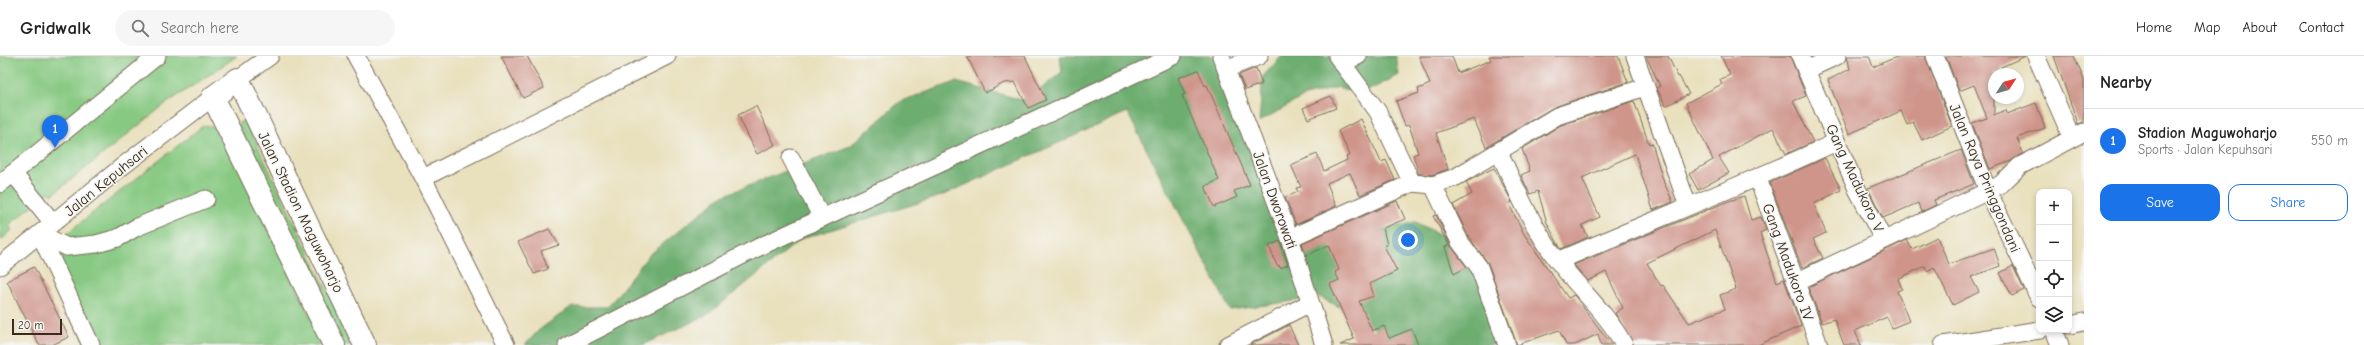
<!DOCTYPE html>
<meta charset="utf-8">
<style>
:root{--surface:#fff;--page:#f6f6f6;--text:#222;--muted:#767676;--line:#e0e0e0;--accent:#1a73e8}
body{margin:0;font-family:"Comic Neue",sans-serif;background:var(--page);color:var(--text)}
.controls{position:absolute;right:12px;bottom:12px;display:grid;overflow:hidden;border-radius:8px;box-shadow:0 2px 6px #0003}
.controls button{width:36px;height:36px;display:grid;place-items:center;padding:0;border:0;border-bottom:1px solid var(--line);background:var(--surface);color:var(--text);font:20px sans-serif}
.compass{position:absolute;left:1988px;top:12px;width:36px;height:36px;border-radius:50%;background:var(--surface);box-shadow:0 2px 6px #0003;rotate:54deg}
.scale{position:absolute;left:12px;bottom:10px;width:50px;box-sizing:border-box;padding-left:4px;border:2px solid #3b2a1e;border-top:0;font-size:11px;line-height:14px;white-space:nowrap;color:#3b2a1e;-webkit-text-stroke:3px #f6f6f2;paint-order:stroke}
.you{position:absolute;left:1408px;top:184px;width:14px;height:14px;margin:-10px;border:3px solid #fff;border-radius:50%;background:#1a73e8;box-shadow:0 0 0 6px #1a73e833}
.badge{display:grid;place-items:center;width:26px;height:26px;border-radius:50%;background:var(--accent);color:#fff;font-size:13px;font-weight:700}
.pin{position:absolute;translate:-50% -33px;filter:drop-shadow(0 1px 2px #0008)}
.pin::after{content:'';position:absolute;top:21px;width:14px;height:12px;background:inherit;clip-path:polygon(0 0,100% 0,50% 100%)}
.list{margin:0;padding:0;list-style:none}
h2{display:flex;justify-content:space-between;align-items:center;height:52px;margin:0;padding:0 16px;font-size:17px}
h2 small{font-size:13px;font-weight:400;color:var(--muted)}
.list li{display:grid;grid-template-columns:26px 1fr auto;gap:12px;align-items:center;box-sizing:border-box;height:64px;padding:0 16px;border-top:1px solid var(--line)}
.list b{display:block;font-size:15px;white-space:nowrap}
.list p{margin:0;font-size:13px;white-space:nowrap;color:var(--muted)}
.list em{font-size:13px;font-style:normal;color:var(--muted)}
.actions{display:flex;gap:8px;padding:12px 16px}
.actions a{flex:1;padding:9px 0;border:1px solid var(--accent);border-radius:12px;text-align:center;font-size:14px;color:var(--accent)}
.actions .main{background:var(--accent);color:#fff}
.icon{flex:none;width:22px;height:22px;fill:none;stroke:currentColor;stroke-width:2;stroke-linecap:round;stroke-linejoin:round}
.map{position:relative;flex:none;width:2084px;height:289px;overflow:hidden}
header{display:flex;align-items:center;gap:24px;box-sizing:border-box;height:56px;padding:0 20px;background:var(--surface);border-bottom:1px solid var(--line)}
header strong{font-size:19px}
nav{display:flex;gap:22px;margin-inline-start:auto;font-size:14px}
.search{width:280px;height:36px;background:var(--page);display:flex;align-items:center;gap:10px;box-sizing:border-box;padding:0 14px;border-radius:22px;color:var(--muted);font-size:15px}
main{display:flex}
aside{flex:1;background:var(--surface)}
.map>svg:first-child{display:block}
.green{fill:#87c982;stroke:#617a50}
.forest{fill:#6dad70;stroke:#546c47}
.building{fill:#cf948a;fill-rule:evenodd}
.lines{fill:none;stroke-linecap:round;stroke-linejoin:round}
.minor-casing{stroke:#786a56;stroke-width:19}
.major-casing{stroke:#786a56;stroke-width:24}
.minor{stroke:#fff;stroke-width:17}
.major{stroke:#fff;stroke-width:22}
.labels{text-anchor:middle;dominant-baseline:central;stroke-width:3;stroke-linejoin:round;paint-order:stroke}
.street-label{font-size:15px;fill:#3b2a1e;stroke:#f6f6f2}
</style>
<header>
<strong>Gridwalk</strong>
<div class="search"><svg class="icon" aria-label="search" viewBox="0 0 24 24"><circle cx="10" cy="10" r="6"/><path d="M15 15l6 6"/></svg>Search here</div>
<nav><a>Home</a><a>Map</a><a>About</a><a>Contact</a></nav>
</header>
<main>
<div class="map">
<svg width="2084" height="289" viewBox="0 0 2084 289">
<rect width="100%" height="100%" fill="#f6f6f2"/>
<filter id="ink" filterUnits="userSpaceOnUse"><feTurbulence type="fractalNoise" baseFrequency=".025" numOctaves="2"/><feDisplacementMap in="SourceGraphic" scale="8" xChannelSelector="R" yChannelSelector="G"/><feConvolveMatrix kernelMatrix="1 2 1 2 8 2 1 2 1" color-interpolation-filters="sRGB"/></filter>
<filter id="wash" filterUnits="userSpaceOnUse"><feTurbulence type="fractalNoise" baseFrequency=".012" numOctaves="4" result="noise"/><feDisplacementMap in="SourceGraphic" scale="16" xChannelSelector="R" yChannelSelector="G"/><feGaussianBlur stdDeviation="0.9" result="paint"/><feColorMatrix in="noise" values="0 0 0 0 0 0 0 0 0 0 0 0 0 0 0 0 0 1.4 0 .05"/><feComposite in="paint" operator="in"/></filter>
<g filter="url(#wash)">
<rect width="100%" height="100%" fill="#e9e0bd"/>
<g class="green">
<path d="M0 0H237L164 49 52 139 49 136 9 169 12 174 0 185Z"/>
<path d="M245 64 353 288 352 289H344L239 70V67Z"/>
<path d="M204 69 221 73 324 289H85L51 190Z"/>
</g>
<g class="forest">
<path d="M1060 0H1220L1286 167 1309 164 1325 186 1379 183 1384 173 1415 166 1473 195 1503 289H1398L1357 260 1306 234 1308 243 1230 254 1127 56 941 140 801 183 707 259 643 289H525L539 274 571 251H608L648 200 720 141 850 90 901 45 956 26 1026 45 1062 16Z"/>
<path d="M1282 0H1396L1399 19 1360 39 1338 31 1305 40 1259 66 1263 20Z"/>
</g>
<g id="blocks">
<g class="building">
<path d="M501 0H527L544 32 523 42Z"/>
<path d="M967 0H1025L1046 44 1028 52 1015 26 1004 27 985 37Z"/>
<path d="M1419 0H1452L1458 17 1491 4 1489 0H1618L1628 26 1554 51 1486 91 1474 63 1436 77 1448 113 1432 119 1419 118 1413 99 1418 97 1409 69 1405 70 1396 45 1419 37 1418 33 1430 28Z"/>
<path d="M1646 0H1668L1678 21 1679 20 1689 38 1666 50 1659 37 1657 32 1660 30Z"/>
<path d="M1721 0H1790L1806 40 1793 45 1813 86 1786 98 1773 72 1719 101 1729 117 1698 134 1689 118 1713 104 1686 47 1722 28 1720 23 1730 19Z"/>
<path d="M1847 0H1869L1873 11 1899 0H1925L1952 70 1922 84 1913 66 1907 69 1901 55 1849 78 1828 24 1850 13Z"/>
<path d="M1946 0H2026L2001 11 2002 14 1994 17V59L2006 54 2007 58 2036 47 2045 72 2017 82 2023 97 2011 105 1990 113 1972 67 1987 62 1974 29 1959 35Z"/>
<path d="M2054 0H2074L2084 24V66L2078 68Z"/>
<path d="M1256 12 1262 28 1245 34 1239 19Z"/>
<path d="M1198 14 1205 30 1207 29 1250 129 1234 135 1237 141 1214 151 1205 130 1219 124 1182 39 1185 38 1178 22Z"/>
<path d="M1331 40 1336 52 1308 63 1303 52Z"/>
<path d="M1634 45 1649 88 1652 87 1664 127 1673 146 1653 154 1635 98 1582 122 1600 161 1582 169 1588 181 1561 193 1547 167 1538 135 1530 138 1521 119 1530 115 1522 93 1561 69Z"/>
<path d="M756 50 775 89 757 98 738 59Z"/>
<path d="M1361 63 1381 106 1386 104 1395 124 1360 139 1350 117 1327 127 1336 150 1296 169 1285 141 1298 136 1296 132 1301 131 1291 109 1317 98 1324 115 1347 104 1346 101 1350 99 1338 75Z"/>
<path d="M1961 94 1974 128 1934 144 1936 149 1921 156 1918 147 1883 162 1868 132Z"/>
<path d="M1825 102 1841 134 1814 148 1826 177 1813 183 1823 202 1802 212 1770 127Z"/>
<path d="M1494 112 1512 146 1509 148 1524 178 1568 242 1574 239 1612 289H1601L1598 278 1575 289H1566L1559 274 1517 289 1488 207 1469 181 1453 149 1472 138 1466 126Z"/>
<path d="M1744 140 1751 164 1761 161 1766 174 1760 177 1777 226 1784 223 1801 270 1758 289H1634L1615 257 1623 252 1606 216 1588 225 1574 209 1729 145ZM1715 174 1736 233 1720 239 1725 253 1689 267 1663 229 1661 230 1647 207Z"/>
<path d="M1397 145 1405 163 1383 172 1387 189 1384 190 1397 215 1370 228 1374 240 1359 245 1372 275 1384 270 1389 282 1412 273 1418 289H1340L1354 283 1330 228 1339 224 1335 216 1339 214 1329 189 1306 200 1302 187Z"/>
<path d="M1436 159 1451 190 1467 211 1454 218 1445 191 1449 189 1433 160Z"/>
<path d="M549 173 559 189 541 195 548 213 534 218 518 186Z"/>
<path d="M1937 181 1949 208 1994 192 2000 210 1971 221 1979 236 1953 249 1934 211 1927 215 1925 210 1898 223 1902 233 1897 235 1909 265 1892 272 1887 261 1855 275 1861 289H1844L1834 263 1822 267 1808 231 1907 184 1912 193Z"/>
<path d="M1280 185 1288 209 1280 212 1279 209 1277 210 1269 190Z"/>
<path d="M2013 210 2024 234 2012 240 2000 217Z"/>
<path d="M34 211 69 281 52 289H39L7 225Z"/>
<path d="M1289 269 1298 289H1250Z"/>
</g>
</g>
</g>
<g filter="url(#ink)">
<use href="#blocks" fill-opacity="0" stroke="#786a56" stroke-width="1"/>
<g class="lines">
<defs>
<g id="minor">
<path d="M356 0 423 122 506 289"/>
<path d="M1221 0 1290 182 1324 289"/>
<path d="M1337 0 1378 56 1412 127"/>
<path d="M1635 0 1688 150"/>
<path d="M1800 0 1857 133 1883 183"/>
<path d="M1935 0 1988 135 2039 242"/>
<path d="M2036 0 2072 82"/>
<path d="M1342 7 1358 0"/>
<path d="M1226 13 1259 0"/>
<path d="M1806 14 1837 0"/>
<path d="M238 23 270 0"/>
<path d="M1499 96C1516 133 1533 172 1558 205 1580 234 1607 257 1624 289"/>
<path d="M791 102 822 162"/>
<path d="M13 117 53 167"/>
<path d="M423 122 667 0"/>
<path d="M1758 123 1819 289"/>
<path d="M0 128 157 0"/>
<path d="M1433 129 1460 186 1479 211 1507 289"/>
<path d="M40 178 67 191 96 188 118 182 137 171 206 143"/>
<path d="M40 178 91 289"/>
<path d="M1290 182 1412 127 1433 129 1456 121 1557 60 1645 31"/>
<path d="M1558 205C1651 165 1745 129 1836 86"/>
<path d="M0 210 124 109 213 41"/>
<path d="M1796 226 1988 135 2001 128 2020 110 2084 76"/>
<path d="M2069 269 2084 266"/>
<path d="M2054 274 2060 289"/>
<path d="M567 289 757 192 1173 0"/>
<path d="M1228 289 1310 247"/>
<path d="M1943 289 2040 274"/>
</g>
<path id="major" d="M334 289 213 41 238 23 365 289"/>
</defs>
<use href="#minor" class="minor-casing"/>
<use href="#major" class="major-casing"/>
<use href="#minor" class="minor"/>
<use href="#major" class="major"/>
</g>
</g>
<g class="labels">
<g class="street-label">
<text transform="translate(1855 122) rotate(65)">Gang Madukoro V</text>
<text transform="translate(1985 122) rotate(67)">Jalan Raya Pringgondani</text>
<text transform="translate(106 125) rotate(-39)">Jalan Kepuhsari</text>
<text transform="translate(1275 144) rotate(70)">Jalan Dworowati</text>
<text transform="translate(301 156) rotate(64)">Jalan Stadion Maguwoharjo</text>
<text transform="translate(1788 206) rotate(70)">Gang Madukoro IV</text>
</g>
</g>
</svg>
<div class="controls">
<button>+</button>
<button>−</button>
<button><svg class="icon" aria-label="locate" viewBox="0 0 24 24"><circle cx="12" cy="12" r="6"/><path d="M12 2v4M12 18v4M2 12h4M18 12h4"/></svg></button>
<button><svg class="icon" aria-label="layers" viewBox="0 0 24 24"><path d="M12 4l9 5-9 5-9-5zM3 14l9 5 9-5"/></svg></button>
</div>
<svg class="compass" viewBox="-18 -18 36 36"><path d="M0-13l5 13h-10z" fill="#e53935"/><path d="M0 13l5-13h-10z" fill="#767676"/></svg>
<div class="scale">20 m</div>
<div class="you"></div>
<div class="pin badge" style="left:55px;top:92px">1</div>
</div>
<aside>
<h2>Nearby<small></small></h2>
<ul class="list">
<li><span class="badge">1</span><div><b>Stadion Maguwoharjo</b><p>Sports · Jalan Kepuhsari</p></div><em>550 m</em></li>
</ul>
<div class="actions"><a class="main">Save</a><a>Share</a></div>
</aside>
</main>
